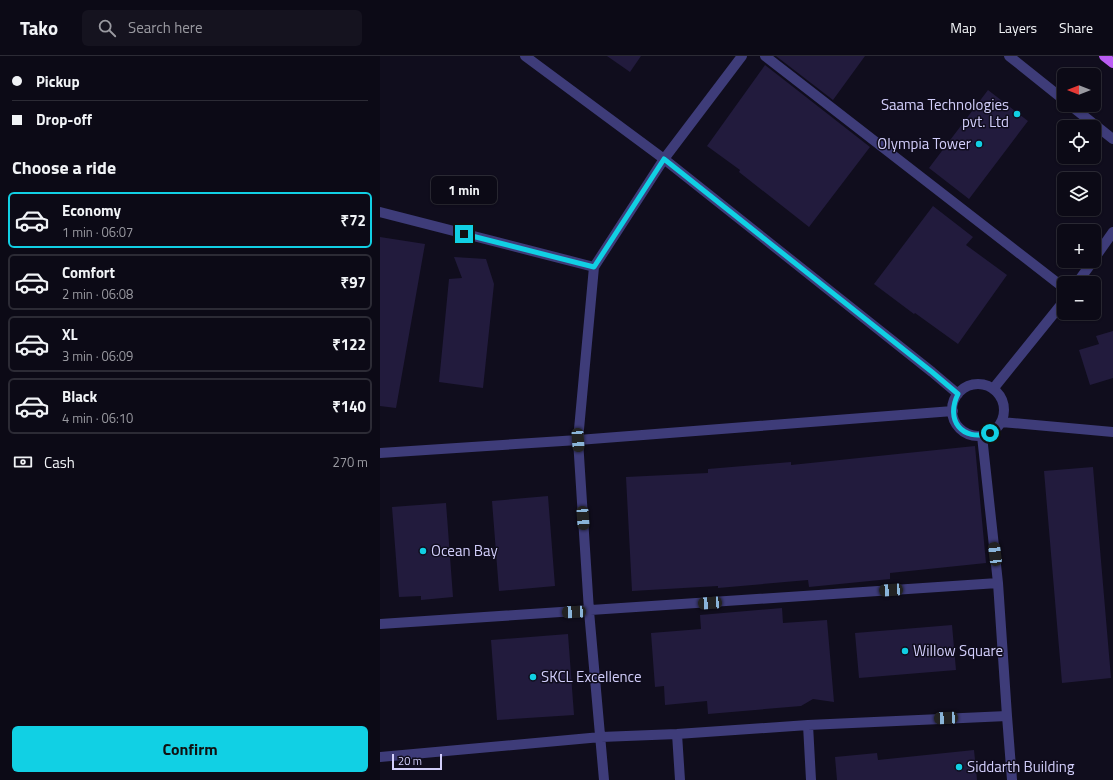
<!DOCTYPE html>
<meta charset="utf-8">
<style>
:root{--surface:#0c0a16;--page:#15131f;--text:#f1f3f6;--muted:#9a9aa1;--line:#2c2b35;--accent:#11d0e4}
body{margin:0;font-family:"Titillium Web",sans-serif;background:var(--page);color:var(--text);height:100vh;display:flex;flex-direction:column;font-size:15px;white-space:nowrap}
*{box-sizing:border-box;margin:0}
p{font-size:13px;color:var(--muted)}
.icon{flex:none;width:22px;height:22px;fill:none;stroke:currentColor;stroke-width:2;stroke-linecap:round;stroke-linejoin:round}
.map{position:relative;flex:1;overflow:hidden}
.drawer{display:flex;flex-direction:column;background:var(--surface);width:380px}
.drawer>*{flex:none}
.hud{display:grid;align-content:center;height:88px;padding:0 12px;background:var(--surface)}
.needle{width:26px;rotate:270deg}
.tools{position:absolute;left:677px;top:12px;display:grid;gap:8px}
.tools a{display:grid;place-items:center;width:44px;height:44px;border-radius:6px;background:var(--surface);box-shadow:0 1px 3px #0004,0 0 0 1px var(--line);font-size:20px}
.scale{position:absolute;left:12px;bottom:10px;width:50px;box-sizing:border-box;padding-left:4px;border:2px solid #d2cefb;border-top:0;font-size:11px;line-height:14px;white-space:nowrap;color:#d2cefb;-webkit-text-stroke:3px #100d1d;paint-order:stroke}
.end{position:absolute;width:18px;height:18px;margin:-9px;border:5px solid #11d0e4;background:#111;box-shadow:0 0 0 2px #111}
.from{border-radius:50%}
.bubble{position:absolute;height:28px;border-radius:6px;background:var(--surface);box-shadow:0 1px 3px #0004,0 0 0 1px var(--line);font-size:13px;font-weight:700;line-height:28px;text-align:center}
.car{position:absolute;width:12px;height:24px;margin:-12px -6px;border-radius:5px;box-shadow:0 0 3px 1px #0007;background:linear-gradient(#222 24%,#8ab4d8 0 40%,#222 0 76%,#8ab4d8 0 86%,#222 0)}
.hud b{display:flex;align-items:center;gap:14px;height:38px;font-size:15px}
.hud b+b{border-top:1px solid var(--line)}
.hud i{width:10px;height:10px;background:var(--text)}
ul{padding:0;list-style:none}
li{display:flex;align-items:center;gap:12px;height:56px;margin:0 8px 6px;padding:0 4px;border:2px solid var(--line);border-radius:6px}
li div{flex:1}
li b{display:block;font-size:15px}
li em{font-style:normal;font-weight:700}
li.on{border-color:var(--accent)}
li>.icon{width:36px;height:36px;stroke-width:1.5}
h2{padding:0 12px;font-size:18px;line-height:48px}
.pay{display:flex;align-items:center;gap:10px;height:44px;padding:0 12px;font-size:15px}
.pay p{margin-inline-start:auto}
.button{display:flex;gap:8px;margin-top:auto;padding:8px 12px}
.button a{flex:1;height:46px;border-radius:6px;background:var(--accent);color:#111;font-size:16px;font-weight:700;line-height:46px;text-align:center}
header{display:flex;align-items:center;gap:24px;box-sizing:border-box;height:56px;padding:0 20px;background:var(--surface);border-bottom:1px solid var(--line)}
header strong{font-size:19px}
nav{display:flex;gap:22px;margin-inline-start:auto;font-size:14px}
.search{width:280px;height:36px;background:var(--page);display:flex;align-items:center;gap:10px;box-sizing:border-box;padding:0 14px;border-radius:6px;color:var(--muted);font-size:15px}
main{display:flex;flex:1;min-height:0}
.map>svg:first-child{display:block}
.building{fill:#221b3d}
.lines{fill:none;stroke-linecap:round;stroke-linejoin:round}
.minor{stroke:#3e3c79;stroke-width:10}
.major{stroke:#ba5df3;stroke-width:10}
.route{stroke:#11d0e4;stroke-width:5}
.poi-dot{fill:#11d0e4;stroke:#100d1d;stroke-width:1.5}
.labels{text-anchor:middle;stroke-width:3;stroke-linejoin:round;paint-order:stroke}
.poi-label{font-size:15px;fill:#d2cefb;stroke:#100d1d;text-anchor:start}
</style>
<header>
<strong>Tako</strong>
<div class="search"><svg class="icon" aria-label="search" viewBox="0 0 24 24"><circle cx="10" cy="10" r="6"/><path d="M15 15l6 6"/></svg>Search here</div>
<nav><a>Map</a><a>Layers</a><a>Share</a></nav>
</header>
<main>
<section class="drawer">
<div class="hud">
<b><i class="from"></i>Pickup</b>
<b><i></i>Drop-off</b>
</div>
<h2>Choose a ride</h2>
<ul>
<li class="on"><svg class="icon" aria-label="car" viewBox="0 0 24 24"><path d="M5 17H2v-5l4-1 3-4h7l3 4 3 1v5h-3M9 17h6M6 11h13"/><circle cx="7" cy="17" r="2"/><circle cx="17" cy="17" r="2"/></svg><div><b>Economy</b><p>1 min · 06:07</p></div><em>₹72</em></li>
<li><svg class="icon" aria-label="car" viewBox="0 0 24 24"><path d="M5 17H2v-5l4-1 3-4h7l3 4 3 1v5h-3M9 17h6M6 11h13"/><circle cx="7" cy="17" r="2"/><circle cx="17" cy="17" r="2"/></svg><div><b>Comfort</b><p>2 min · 06:08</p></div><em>₹97</em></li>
<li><svg class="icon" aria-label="car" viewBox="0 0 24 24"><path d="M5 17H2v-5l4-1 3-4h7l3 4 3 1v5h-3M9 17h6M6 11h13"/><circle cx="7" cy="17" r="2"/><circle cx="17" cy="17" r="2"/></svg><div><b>XL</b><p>3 min · 06:09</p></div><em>₹122</em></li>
<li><svg class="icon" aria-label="car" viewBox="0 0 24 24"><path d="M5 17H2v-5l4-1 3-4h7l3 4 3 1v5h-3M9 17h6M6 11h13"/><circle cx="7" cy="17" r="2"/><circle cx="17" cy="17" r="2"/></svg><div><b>Black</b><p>4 min · 06:10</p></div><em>₹140</em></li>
</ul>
<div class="pay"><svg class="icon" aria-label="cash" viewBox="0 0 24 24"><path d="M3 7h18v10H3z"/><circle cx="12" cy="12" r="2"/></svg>Cash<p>270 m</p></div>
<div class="button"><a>Confirm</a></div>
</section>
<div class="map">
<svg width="733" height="724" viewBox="0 0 733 724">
<rect width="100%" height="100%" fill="#100d1d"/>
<path class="building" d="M227,0h34l-11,16z
M396,0h89l-32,44z
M385,9l105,82 -61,80 -70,-55 1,-2 -33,-24z
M608,34l40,31 -59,78 -40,-31z
M553,150l40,31 -7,8 41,30 -49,69 -43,-31 -1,1 -40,-30z
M0,181l45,7 -29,164 -16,-2z
M74,201l32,2 8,25 -11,104 -44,-6 10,-103 13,-1z
M733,275v47l-23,7 -11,-35 20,-6 -3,-8z
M595,390l11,117 -96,10v6l-81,8 -1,-7 -90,8v-2l-86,5 -6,-114 82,-4v-4l83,-7v3z
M713,411l18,211 -49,5 -18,-212z
M168,440l7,90 -56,5 -7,-90z
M66,447l7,94 -32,3v-4l-22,1 -7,-90z
M402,552l1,15 44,-3 7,82 -21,-3 -12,7 -93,8 -1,-13 -42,4 -1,-19 -9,1 -4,-54 50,-4 -1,-14z
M572,569l4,45 -97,8 -4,-45z
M188,578l6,81 -77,5 -6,-80z
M594,694l3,30h-140l-2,-23 42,-4 1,7z"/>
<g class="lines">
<path class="minor" d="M145,0l139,103 268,213 26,22
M385,0l299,232
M629,0l55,44
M690,49l43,34
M0,156l214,55
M714,203l19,-27
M697,227l16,-22
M572 354a26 26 0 1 1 52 0a26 26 0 1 1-52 0Z
M613,333l71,-88
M621,366l112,10
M602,380l16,147 9,133 5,64
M0,397l198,-13 375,-29
M0,568l618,-41
M428,669l3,55
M297,678l3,46
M0,701l221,-20 76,-3 131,-9 199,-9
M224,724l-15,-169 -11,-171 16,-173 70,-108 78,-103"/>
<path class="major" d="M724,0l9,7"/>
</g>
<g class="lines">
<path class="route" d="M84,178l130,33 70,-108 268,213 26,22c-13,26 4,48 32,39"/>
</g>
<g class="poi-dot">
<circle cx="637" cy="58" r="4"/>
<circle cx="599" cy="88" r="4"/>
<circle cx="43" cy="495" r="4"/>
<circle cx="525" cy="595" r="4"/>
<circle cx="153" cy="621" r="4"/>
<circle cx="579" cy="711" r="4"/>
</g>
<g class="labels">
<g class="poi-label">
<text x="629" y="54" text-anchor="end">Saama Technologies<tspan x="629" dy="17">pvt. Ltd</tspan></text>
<text x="591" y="93" text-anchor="end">Olympia Tower</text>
<text x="51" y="500">Ocean Bay</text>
<text x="533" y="600">Willow Square</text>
<text x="161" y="626">SKCL Excellence</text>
<text x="587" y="716">Siddarth Building</text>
</g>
</g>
</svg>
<div class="tools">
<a><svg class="needle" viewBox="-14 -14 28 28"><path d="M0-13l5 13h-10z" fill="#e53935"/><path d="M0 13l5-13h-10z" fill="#9a9aa1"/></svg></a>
<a><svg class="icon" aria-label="locate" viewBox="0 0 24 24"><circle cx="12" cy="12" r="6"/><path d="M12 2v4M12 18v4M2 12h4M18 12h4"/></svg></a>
<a><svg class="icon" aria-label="layers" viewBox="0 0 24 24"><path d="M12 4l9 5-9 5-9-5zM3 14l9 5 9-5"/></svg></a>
<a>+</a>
<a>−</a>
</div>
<div class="scale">20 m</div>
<i class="end from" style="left:610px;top:377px"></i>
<i class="end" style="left:84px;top:178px"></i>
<div class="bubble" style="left:51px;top:120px;width:66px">1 min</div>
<i class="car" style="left:198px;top:384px;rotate:176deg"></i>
<i class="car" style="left:203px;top:462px;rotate:176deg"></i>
<i class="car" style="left:615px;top:498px;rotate:353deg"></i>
<i class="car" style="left:511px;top:534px;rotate:266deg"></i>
<i class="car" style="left:330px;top:547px;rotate:266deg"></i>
<i class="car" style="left:194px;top:556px;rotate:267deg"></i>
<i class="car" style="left:566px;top:662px;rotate:267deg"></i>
</div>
</main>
